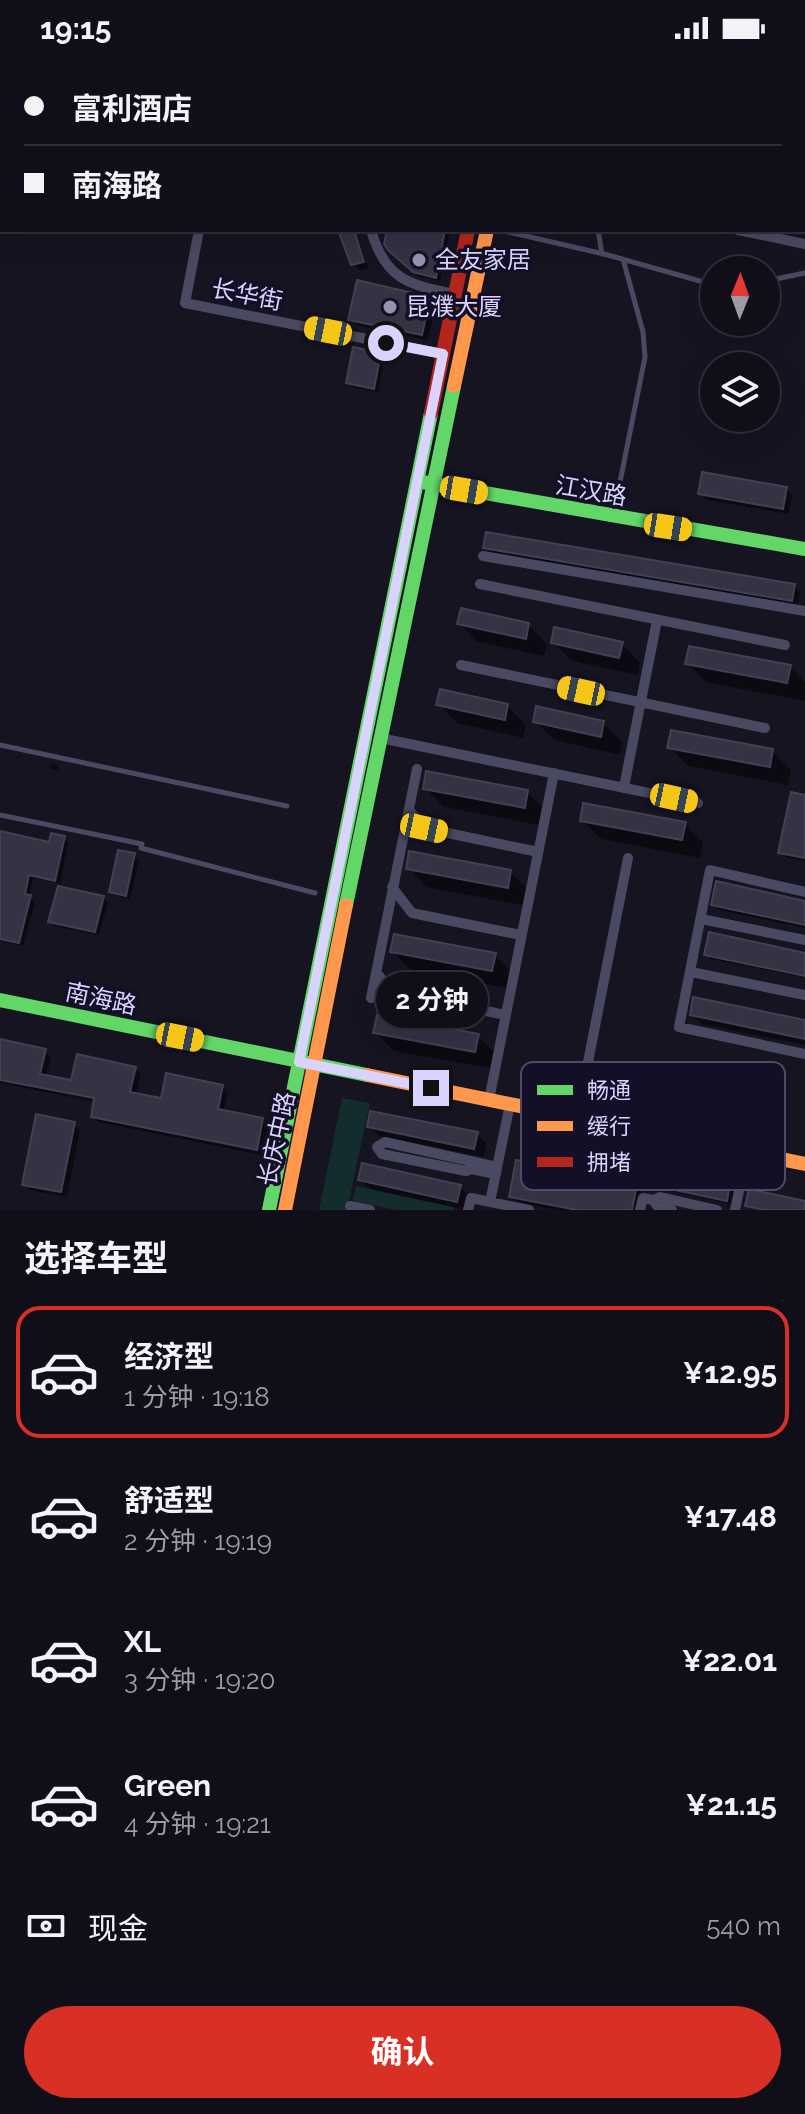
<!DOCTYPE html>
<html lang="zh">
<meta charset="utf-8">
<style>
:root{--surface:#100f19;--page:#191822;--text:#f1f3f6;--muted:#9c9ca2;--line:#302f38;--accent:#d93025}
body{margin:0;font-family:Raleway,"Noto Sans SC",sans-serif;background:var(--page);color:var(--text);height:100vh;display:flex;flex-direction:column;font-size:30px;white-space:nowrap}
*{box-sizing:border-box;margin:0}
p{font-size:26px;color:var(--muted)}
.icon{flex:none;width:44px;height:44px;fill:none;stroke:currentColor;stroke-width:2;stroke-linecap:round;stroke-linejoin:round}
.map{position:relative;height:1154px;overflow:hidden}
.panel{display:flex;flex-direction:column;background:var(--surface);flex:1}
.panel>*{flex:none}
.top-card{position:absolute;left:0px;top:0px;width:806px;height:176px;box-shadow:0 8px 32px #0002,0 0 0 2px var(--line);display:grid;align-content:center;height:176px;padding:0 24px;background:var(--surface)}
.needle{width:52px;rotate:1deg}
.controls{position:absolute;left:700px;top:200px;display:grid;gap:16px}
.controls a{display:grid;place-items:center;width:80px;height:80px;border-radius:50%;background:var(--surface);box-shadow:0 8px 32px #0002,0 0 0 2px var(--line);font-size:40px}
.end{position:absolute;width:36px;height:36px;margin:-18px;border:10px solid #d9d4ff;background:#111;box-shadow:0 0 0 4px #111}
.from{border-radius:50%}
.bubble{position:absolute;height:56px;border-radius:28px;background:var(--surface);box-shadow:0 8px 32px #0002,0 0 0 2px var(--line);font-size:26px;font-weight:700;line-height:56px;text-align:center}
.car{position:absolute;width:24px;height:48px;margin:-24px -12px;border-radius:10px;box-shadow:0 0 6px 2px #0007;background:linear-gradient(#f5c518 24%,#345 0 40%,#f5c518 0 76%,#345 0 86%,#f5c518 0)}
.top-card b{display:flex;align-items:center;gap:28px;height:76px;font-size:30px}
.top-card b+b{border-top:2px solid var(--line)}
.top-card i{width:20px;height:20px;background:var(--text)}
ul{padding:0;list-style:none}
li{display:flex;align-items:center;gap:24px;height:132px;margin:0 16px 12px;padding:0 8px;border:4px solid transparent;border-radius:24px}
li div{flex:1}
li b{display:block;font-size:30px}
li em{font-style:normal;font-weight:700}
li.current{border-color:var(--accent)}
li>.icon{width:72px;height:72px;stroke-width:1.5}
h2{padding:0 24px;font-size:36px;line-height:96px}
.pay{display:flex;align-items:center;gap:20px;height:88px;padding:0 24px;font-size:30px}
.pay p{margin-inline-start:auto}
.cta{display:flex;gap:16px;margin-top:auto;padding:16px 24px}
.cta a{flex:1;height:92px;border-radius:48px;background:var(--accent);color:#fff;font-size:32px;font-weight:700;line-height:92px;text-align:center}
.status{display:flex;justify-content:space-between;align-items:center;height:56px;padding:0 40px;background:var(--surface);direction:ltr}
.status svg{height:22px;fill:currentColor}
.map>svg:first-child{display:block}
.green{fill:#132c2d}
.shadow{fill:#0007}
.building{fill:#343243;stroke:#433f54;stroke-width:2}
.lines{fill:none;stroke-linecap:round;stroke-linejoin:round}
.lane{stroke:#4a4962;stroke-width:5}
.street{stroke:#4a4962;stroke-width:10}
.fast{stroke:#63d668;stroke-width:14}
.slow{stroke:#ff974d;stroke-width:14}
.jam{stroke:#b3261e;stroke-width:14}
.route{stroke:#d9d4ff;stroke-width:10}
.poi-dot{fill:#9591b1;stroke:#130f26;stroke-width:3}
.labels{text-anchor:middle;stroke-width:7;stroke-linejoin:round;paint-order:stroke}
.poi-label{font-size:24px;fill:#d9d4ff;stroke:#130f26;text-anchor:start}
.street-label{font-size:24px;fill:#d9d4ff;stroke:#130f26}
.key{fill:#130f26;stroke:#4e4a67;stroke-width:2}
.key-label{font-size:22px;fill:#d9d4ff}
</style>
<div class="status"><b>19:15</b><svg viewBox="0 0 49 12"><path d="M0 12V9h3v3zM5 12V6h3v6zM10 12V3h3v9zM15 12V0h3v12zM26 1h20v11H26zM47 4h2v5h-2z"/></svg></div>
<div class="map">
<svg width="805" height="1154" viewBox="0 0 805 1154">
<rect width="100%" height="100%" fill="#161421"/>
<path class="green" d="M342,1042l28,5 -23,107h-28z
M356,1130l98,21v3h-58l-43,-9z"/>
<path class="shadow" d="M419,0h56l-56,2z
M340,174h15l13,38 -9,2 -6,-7z
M389,174h61l-10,51 -21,-5 -30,-27z
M429,243l7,6 -8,35 -71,-15 -6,-6z
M380,298l4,5 -6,33 -25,-5 -5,-4z
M786,433l6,6 -3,19 -82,-14 -7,-6z
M485,491l309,39 6,6 -2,14 -306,-52z
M459,567l69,2 19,19 -3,12 -66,-14z
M553,586l69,2 18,19 -2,12 -66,-14z
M687,607l103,4 15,15v19l-99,-19z
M439,648l68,2 19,19 -3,13 -66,-15z
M535,665l68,2 19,19 -2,13 -66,-15z
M670,691l102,4 19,19 -3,15 -100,-19z
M51,708l7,1v5l-7,-1z
M425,732l102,4 19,19 -2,15 -100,-19z
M805,741v64l-20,-4 -4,-5z
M582,764l103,4 18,19 -3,15 -99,-19z
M0,778l50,10 14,-6 4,5 -8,41 -27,-6 -4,19 6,5 -12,44 -23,-5z
M134,799l5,5 -9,39 -14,-3 -5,-5z
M408,812l102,4 19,19 -3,15 -99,-19z
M103,842l5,4 -9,33 -45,-9 -4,-5z
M713,849l92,2v21l-86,-18z
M392,895l103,4 18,19 -2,15 -100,-19z
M707,898l98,1v23l-94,-19z
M692,958l113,8v23l-104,-21z
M375,976l103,4 19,19 -3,14 -100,-18z
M0,985l45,10 6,6 -5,20 27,6 62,-14 6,5 -5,21 27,5 59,-13 6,6 -5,19 39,8 6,6 -6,29 -164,-33 -5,-5 3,-15 -96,-19z
M74,1068l6,6 -13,67 -37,-7 -6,-6z
M369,1071l108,7 9,9 -2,14 -105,-21z
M360,1124l100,6 9,10 -4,14 -95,-21z
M636,1130l7,6 -4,18h-83l-39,-8 -6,-6z
M659,1130h70l5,4 -3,14 -68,-14z"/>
<path class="building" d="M338,174h16l10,32 -13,3z
M387,174h58l-9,48 -23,-6 -25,-22 -4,-6z
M357,224l73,17 -8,38 -74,-15z
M353,291l28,6 -7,36 -28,-6z
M702,416l85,15 -4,22 -85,-15z
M486,476l309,52 -3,17 -309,-53z
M461,552l68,15 -3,16 -69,-15z
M554,571l69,15 -4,16 -68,-15z
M689,590l102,19 -4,18 -102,-19z
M440,633l68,15 -3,16 -69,-15z
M536,650l68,15 -3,16 -68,-15z
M671,674l102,19 -3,18 -103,-19z
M426,715l102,19 -3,18 -102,-19z
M791,736l14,3v63l-27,-5z
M583,747l103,19 -4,18 -102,-19z
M0,775l49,11 2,-9 14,3 -10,45 -26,-6 -4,19 6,1 -12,48 -19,-4z
M118,794l17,3 -9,43 -17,-4z
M409,795l102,19 -3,18 -102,-19z
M716,825l89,20v24l-94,-20z
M58,830l46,10 -9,36 -47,-10z
M709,876l96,21v23l-101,-21z
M394,878l102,19 -4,18 -102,-19z
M693,941l112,23v19l-115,-24z
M377,959l102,19 -4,18 -102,-19z
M0,983l46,10 -6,25 31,6 6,-26 59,13 -6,25 31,6 5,-25 57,12 -5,24 45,9 -6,32 -166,-33 3,-19 -94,-18z
M370,1055l108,21 -4,17 -107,-22z
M36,1058l39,8 -14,70 -39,-7z
M516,1104l121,24 -5,26h-55l-68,-13z
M362,1107l99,22 -4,17 -99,-22z
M660,1114l70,14 -3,17 -71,-15z
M749,1133l56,12v9h-40l-20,-4z"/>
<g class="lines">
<path class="lane" d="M682,2l1,-2
M500,174l108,25 106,30
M598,174l4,24
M766,225l39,-8
M614,456l31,-155 -2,-25 -20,-73
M0,689l287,61
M0,759l142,29 -1,4 174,45"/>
<path class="street" d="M773,1l4,1
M233,2l1,-2
M401,2l2,-2
M804,7h1
M804,130h1
M199,174l-14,73 258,51
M371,174c14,49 37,55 84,64
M738,174l67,14
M483,500l322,55
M480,528l305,61
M461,609l304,63
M380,682l318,65
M624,731l33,-167
M409,754l15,18 114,24
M392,831l20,26 109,22
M805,836l-95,-22 -31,157 126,27
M701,863l104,21
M376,916l15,19 114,24
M691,916l114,23
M371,942l46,-229
M489,1044l65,-327
M577,1062l51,-260
M496,1118l-25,-5 -5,2 -84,-17 -5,-7 8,-5 112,25
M490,1146l20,-98
M350,1150l20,4
M468,1154l3,-12 58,12
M640,1154l3,-12 10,2
M672,1154l-14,-3 -5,-7 7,-3 57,13
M735,1154l12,-58"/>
<path class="fast" d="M417,425l388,68
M346,849l108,-519
M0,944l367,75
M269,1154l162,-797"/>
<path class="slow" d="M503,0v2
M520,2l1,-2
M454,330l33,-156
M367,1019l438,89
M285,1154l61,-305"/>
<path class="jam" d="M431,357l37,-183"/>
</g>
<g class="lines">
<path class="route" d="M386,287l57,11 -144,708 132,26"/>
</g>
<g class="poi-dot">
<circle cx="419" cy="204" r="8"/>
<circle cx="390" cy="251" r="8"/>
</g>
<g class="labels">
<g class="poi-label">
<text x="435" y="212">全友家居</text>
<text x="406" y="259">昆濮大厦</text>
</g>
<g class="street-label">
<text transform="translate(247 239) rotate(11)" y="8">长华街</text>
<text transform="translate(591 435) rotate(10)" y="8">江汉路</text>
<text transform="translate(101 943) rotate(12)" y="8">南海路</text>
<text transform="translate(277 1083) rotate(-78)" y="8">长庆中路</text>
</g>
</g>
<rect x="521" y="1006" width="264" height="128" rx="12" class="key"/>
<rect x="537" y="1029" width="36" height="10" fill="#63d668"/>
<rect x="537" y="1065" width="36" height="10" fill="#ff974d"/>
<rect x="537" y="1101" width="36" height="10" fill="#b3261e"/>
<g class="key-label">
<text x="587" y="1042">畅通</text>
<text x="587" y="1078">缓行</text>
<text x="587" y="1114">拥堵</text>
</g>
</svg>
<div class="controls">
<a><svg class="needle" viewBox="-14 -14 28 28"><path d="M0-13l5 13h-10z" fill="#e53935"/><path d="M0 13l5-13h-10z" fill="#9c9ca2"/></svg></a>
<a><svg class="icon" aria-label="layers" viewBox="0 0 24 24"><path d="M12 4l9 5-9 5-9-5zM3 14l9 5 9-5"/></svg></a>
</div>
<i class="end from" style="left:386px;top:287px"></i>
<i class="end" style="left:431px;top:1032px"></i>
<div class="bubble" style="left:376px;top:916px;width:112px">2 分钟</div>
<i class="car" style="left:328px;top:275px;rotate:281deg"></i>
<i class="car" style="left:464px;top:434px;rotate:100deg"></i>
<i class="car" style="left:668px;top:471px;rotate:99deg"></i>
<i class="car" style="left:581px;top:635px;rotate:282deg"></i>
<i class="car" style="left:674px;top:742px;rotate:102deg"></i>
<i class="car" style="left:424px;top:772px;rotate:102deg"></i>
<i class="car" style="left:180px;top:981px;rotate:101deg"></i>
<div class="top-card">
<b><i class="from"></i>富利酒店</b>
<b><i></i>南海路</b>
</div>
</div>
<section class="panel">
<h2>选择车型</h2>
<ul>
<li class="current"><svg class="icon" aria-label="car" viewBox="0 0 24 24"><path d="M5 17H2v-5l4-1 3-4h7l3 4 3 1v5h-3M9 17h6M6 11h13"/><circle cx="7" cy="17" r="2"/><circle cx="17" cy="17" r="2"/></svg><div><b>经济型</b><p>1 分钟 · 19:18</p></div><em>¥12.95</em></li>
<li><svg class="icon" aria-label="car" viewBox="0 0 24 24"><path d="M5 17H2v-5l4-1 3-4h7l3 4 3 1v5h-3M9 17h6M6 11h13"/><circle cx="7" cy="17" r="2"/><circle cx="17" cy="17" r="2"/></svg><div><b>舒适型</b><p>2 分钟 · 19:19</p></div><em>¥17.48</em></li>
<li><svg class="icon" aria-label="car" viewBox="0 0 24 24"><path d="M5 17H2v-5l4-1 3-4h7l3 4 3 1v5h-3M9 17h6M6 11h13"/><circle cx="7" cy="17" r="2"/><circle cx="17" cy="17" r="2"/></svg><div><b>XL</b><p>3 分钟 · 19:20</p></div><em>¥22.01</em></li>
<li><svg class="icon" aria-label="car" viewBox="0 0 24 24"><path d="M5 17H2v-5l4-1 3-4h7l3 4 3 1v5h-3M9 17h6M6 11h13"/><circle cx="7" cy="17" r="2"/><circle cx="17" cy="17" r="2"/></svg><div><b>Green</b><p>4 分钟 · 19:21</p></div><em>¥21.15</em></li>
</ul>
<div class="pay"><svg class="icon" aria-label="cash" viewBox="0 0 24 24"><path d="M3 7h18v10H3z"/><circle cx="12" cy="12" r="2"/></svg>现金<p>540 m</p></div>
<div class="cta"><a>确认</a></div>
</section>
